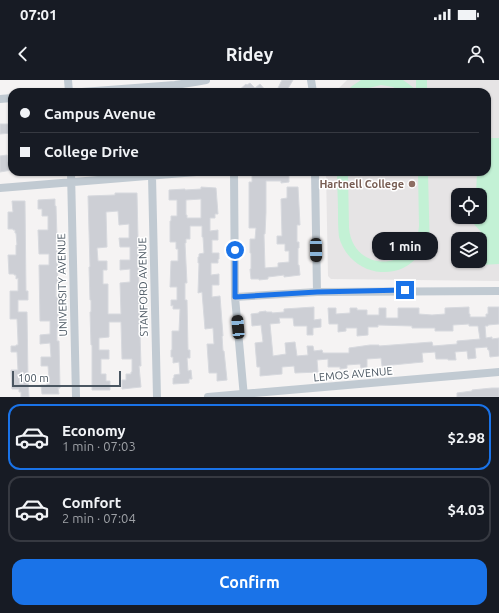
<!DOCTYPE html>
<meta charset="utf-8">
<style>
:root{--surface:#171b24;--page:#20242c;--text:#f1f3f6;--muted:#9ea1a6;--line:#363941;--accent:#1a73e8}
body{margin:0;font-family:Ubuntu,sans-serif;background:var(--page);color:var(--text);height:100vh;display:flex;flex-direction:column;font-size:15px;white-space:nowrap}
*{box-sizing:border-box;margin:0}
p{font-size:13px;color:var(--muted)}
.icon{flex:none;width:22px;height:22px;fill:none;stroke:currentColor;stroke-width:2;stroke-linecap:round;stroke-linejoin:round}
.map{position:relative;height:317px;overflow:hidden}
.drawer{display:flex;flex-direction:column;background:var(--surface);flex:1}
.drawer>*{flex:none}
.banner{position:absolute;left:8px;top:8px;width:483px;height:88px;border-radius:12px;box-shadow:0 1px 3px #0004;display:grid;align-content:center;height:88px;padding:0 12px;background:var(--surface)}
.tools{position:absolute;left:451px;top:108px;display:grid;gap:8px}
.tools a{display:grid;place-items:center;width:36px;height:36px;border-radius:8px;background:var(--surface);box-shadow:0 1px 3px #0004;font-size:20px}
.scale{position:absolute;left:12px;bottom:10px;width:109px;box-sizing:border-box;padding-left:4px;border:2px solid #4a5661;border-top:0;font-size:11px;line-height:14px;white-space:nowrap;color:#4a5661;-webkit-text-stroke:3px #fff;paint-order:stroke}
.end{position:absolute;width:18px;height:18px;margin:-9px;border:5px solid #1a73e8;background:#fff;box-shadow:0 0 0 2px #fff}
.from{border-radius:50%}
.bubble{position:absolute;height:28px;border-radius:12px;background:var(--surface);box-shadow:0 1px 3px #0004;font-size:13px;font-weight:700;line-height:28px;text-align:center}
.car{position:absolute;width:12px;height:24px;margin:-12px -6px;border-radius:5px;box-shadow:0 0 3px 1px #0007;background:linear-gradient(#222 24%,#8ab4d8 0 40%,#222 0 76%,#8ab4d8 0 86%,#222 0)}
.banner b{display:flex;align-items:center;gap:14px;height:38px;font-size:15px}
.banner b+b{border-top:1px solid var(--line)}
.banner i{width:10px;height:10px;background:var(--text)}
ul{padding:7px 0 0;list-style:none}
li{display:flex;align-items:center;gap:12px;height:66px;margin:0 8px 6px;padding:0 4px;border:2px solid var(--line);border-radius:12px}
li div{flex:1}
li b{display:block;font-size:15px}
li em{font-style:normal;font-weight:700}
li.active{border-color:var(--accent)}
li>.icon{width:36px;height:36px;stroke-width:1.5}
.cta{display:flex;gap:8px;margin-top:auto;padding:8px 12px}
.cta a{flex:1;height:46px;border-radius:12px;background:var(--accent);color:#fff;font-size:16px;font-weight:700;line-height:46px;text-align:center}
.status{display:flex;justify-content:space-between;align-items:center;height:28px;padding:0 20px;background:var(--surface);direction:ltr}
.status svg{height:11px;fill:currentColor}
header{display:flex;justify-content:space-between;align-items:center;height:52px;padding:0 12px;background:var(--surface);font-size:18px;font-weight:700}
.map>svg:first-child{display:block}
.education{fill:#e6e4e5;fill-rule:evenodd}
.pitch{fill:#c3f1d5}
.building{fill:#cdcfd5;stroke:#d7d9de;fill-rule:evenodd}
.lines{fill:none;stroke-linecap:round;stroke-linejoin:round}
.minor{stroke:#c1cad2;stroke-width:8}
.route{stroke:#1a73e8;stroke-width:5}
.education-dot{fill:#8d6e63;stroke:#fff;stroke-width:1.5}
.labels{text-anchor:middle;stroke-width:3;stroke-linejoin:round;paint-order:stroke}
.education-label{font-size:11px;font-weight:bold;fill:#785e54;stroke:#fff;text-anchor:end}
.street-label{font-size:11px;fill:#4a5661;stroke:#fff}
</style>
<div class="status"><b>07:01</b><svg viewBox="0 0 49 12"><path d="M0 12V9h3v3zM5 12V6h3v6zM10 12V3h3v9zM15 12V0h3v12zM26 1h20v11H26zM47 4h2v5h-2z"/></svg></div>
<header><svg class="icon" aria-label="back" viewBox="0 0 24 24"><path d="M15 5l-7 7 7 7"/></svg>Ridey<svg class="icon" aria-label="person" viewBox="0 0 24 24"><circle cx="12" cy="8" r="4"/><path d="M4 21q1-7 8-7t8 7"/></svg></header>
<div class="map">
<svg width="499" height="317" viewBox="0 0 499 317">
<rect width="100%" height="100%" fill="#f5f3f3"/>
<path class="education" d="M347,0h152v201l-168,-2 -3,-3 -2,-104h161v-80h-152zM458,115h22v22h-22zM458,159h22v22h-22z"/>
<path class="pitch" d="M361,0h42l7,5 6,5v-10h11v12h-25l-9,-5 -12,-2 -12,3 -7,4h-16l6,-6z
M491,58h8v126l-18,1v-33l-7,-8 1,-7h5v-22h-4l1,-23h10v-30z
M337,92h11l1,56c4,46 67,44 70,-2l-1,-54h10l2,83h-11c-9,12 -23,18 -38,17 -20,-1 -37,-16 -42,-35 -1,-8 -1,-17 -1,-25 0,-13 -1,-27 -1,-40z"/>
<path class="building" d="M282,0h11l-7,12h-10z
M250,3l5,5 5,-4 7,8h-30l9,-8 1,1z
M0,44h12v9l-12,1z
M7,75l1,7h4v8l-12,2v-16z
M252,92h37v10l-8,1v-2h-15v31l-1,22h-1l1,34 13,-1v-4l11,-1v-11h-4v-7h-8v-8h5l-1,-37 6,-1v-11h11l2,38h-3v17h2v6h-1v17h1l1,10 -16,2v-2l-16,2v2l-9,1v-1h-8l-1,-10h1v-16h-1v-14h5l1,-11h-7v-46h3z
M201,107l15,1 2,26h-3v4h-5v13l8,-1v10h-6v13h7v6h-1v4h-7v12l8,-1v11h-7v12l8,-1 3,40h-1l1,15h1l3,29 -10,1v-8h-8l-2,-29h7l-1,-16 -8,1 -3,-37 -4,1 1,-30h-1v-6h1v-3l5,-1 -1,-16h-1v-11h-12v13h-4v4h-1l2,40h-2v17h2l1,50h2v8h-3l1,13 3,-1 1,9h-3v4l-16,1v-6h1v-3l6,-1 -1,-12 -6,1v-6h-2v-7h1v-19h7l1,-22h-7v-4l-2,1v-6h6v-13h-7l1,-26h7v-12h-2v-7h-6v-21h1v-5h6v-16h-8v-10l16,-1v1l16,-1zM201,119v19h-14v-3h-1v-15z
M115,113h22l2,91v3h2v7h-2v6l2,66h-2l2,21 -19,2v-9h4v-6h5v-2h1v-13h-10l-1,-37h-12v15l-10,1v12h10v9h-8v15h5v7h4v9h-18v-45h-1l-1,-33h1v-12h-1l-1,-33h1l-2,-71 27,-1zM118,131l1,14 10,-1v14h-10l1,9h10v13h-10v10l10,-1v13l-10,1 1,31h-13v-30h-5v-14h4v-9h-9l-1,-13 10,-1 -1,-35z
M55,119v7h1l1,32h-1v13h1l1,33h-2v13h2v31h-1v13h2l1,47h-2l1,6h-17l-1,-9h6l-1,-7h3l-1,-12h-7v-9h10l-1,-14 -10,1v-9l10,-1v-13h-10l-1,-56h10v-11h-10l-1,-24h10v-14h-6v-7h-4v-9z
M12,121h13l1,90h2v9h-10v12h9l1,67 1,18h-8v-5h-2v-3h-7l-1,-19h7l-1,-18h-6v-6h5v-1h2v-4l-1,-22h-7v-28h8v-13l-2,1v-4h-2v-1h-5l-1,-19h8v-10h1l-1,-12h-1v-3h-2v-1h-5v-17h5z
M314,227v13l7,-1v8l-8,1v7h-6v-9h-13l-1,-8h-14l1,5 -10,1 3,32 13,-2 -1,-11 10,-1 2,14 11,-1 -1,-9h6l1,5 8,-1 1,3h26v-5l21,-3h9v1l53,-4 1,4 24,-2v-3l23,-2 -2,-13h-9v-2l-16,1v6h-18v-3h-23v-2l-34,-1v2h-10v8l-11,1v-8h-11v3l-8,1v-8h-9l-1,-16h8v6l14,-1v-5h7v2h10v5h12v-7h7v10h12v-10h21v6l13,1 13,-1v-6l24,-1v7h1v3h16v-3h2v-7h11v17l-11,1v1h-3l1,12 6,-1v2l7,-1v18l-9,1 -1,-7h-1l-1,-3 -12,1 1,10 -8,1 -1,-8 -12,1 1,8h-8v-1h-12l-1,-7 -13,1 1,9 -41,4 -1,-8 -14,1v8l-6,1 -1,-4 -13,1v3l-7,1v-2h-12v-8l-11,1 1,12 -23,1 -1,-7 -12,1v7l-22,2v-9h-3l-2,-24 8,-1 -2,-17 -9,1 -1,-12 8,-1v-1l7,-1v1h6v1l12,-1v-3z
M492,308h7v9h-42v-4l15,-2v-1z"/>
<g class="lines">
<path class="minor" d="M68,0l1,12
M311,0l2,12
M82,12l93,-7 20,-3 11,-2
M0,19l12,-1
M71,92l5,225
M234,92l1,125 9,100
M315,92l2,120
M152,96l5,221
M0,108l196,-16
M235,217l82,-5 182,-1
M208,317l291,-25"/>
</g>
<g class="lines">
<path class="route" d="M235,170v47l82,-5 88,-2"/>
</g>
<circle class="education-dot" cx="412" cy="104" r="4"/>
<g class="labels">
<g class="education-label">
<text x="404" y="108">Hartnell College</text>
</g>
<g class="street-label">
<text transform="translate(62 205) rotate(-91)" y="4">UNIVERSITY AVENUE</text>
<text transform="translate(143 207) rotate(-91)" y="4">STANFORD AVENUE</text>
<text transform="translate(353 294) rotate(-5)" y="4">LEMOS AVENUE</text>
</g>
</g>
</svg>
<div class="tools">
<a><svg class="icon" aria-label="locate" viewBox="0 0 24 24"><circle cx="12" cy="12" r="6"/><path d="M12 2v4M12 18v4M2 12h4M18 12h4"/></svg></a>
<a><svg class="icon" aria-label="layers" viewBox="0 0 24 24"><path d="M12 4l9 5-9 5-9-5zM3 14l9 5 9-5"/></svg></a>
</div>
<div class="scale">100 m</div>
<i class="end from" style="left:235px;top:170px"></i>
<i class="end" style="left:405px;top:210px"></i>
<div class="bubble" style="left:372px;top:152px;width:66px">1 min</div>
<i class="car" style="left:316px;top:170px;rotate:179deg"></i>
<i class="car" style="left:238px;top:247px;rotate:355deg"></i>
<div class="banner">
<b><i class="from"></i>Campus Avenue</b>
<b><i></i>College Drive</b>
</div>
</div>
<section class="drawer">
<ul>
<li class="active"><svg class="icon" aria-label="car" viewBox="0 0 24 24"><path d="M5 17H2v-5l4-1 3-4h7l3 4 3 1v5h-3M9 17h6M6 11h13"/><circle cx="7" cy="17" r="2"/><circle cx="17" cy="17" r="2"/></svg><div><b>Economy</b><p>1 min · 07:03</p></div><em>$2.98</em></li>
<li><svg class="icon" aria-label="car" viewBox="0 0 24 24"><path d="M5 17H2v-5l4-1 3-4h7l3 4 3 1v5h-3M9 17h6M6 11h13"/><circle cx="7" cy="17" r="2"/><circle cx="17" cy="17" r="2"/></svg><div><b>Comfort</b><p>2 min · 07:04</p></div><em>$4.03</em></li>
</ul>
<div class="cta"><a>Confirm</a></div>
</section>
